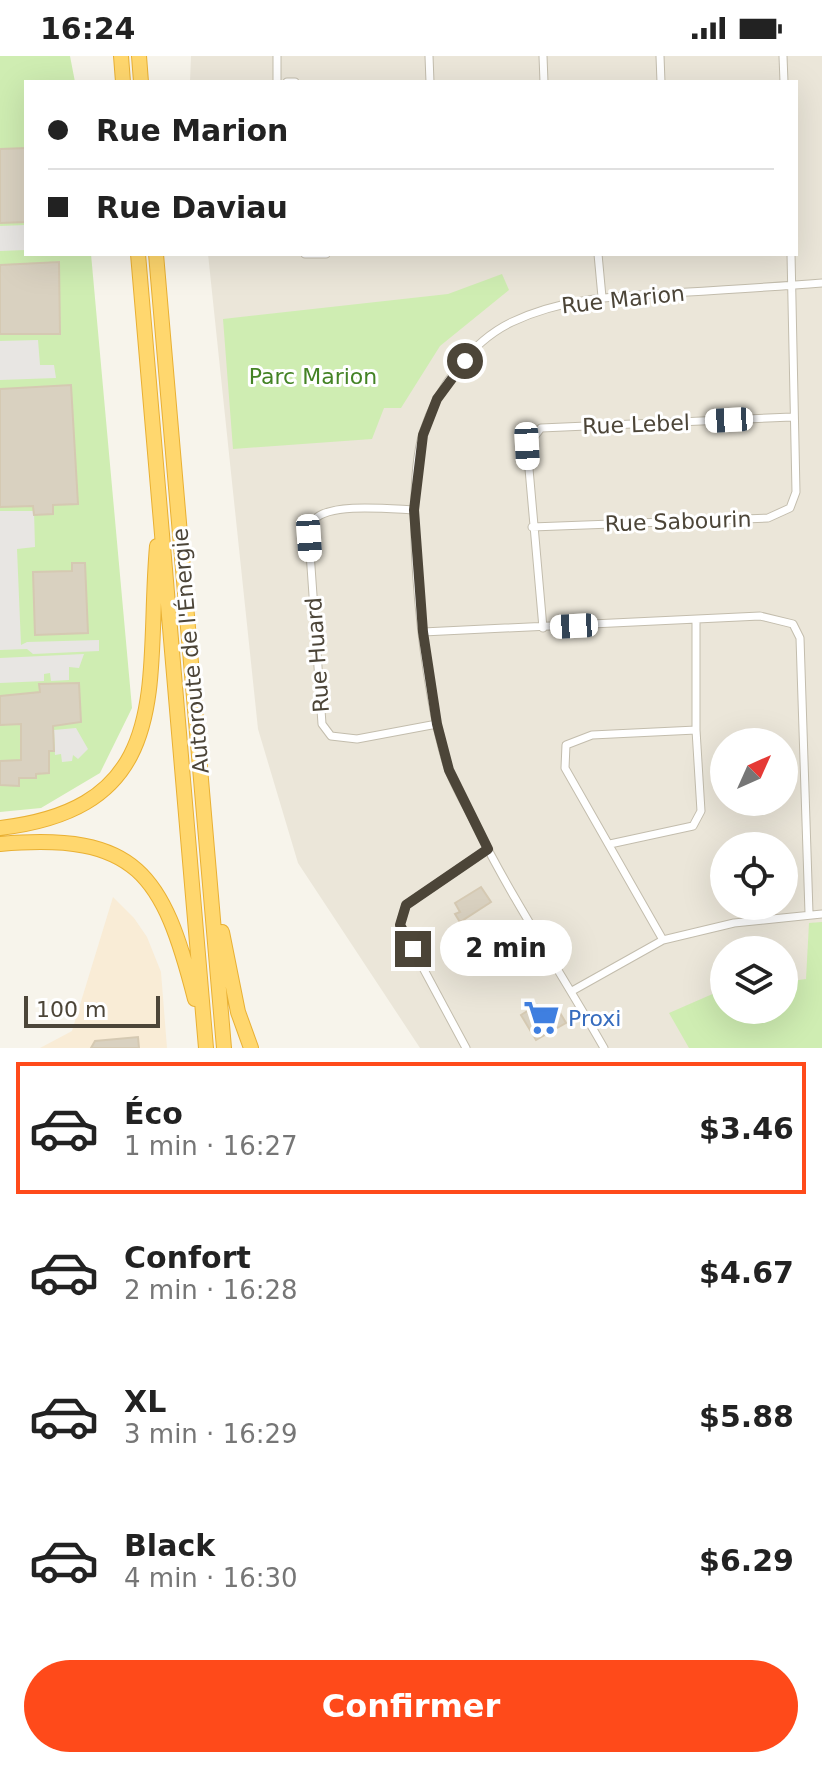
<!DOCTYPE html>
<html lang="fr">
<meta charset="utf-8">
<style>
:root{--surface:#fff;--page:#f2f2f2;--text:#222;--muted:#767676;--line:#e0e0e0;--accent:#ff4a1a}
body{margin:0;font-family:"DejaVu Sans",sans-serif;background:var(--page);color:var(--text);height:100vh;display:flex;flex-direction:column;font-size:30px;white-space:nowrap}
*{box-sizing:border-box;margin:0}
p{font-size:26px;color:var(--muted)}
.icon{flex:none;width:44px;height:44px;fill:none;stroke:currentColor;stroke-width:2;stroke-linecap:round;stroke-linejoin:round}
.map{position:relative;height:992px;overflow:hidden}
.side{display:flex;flex-direction:column;background:var(--surface);flex:1}
.side>*{flex:none}
.banner{position:absolute;left:24px;top:24px;width:774px;height:176px;border-radius:0px;box-shadow:0 8px 32px #0002;display:grid;align-content:center;height:176px;padding:0 24px;background:var(--surface)}
.needle{width:52px;rotate:45deg}
.controls{position:absolute;left:710px;top:672px;display:grid;gap:16px}
.controls a{display:grid;place-items:center;width:88px;height:88px;border-radius:50%;background:var(--surface);box-shadow:0 8px 32px #0002;font-size:40px}
.scale{position:absolute;left:24px;bottom:20px;width:136px;box-sizing:border-box;padding-left:8px;border:4px solid #4c4538;border-top:0;font-size:22px;line-height:28px;white-space:nowrap;color:#4c4538;-webkit-text-stroke:6px #fff;paint-order:stroke}
.end{position:absolute;width:36px;height:36px;margin:-18px;border:10px solid #4c4538;background:#fff;box-shadow:0 0 0 4px #fff}
.from{border-radius:50%}
.bubble{position:absolute;height:56px;border-radius:28px;background:var(--surface);box-shadow:0 8px 32px #0002;font-size:26px;font-weight:700;line-height:56px;text-align:center}
.car{position:absolute;width:24px;height:48px;margin:-24px -12px;border-radius:10px;box-shadow:0 0 6px 2px #0007;background:linear-gradient(#fff 24%,#345 0 40%,#fff 0 76%,#345 0 86%,#fff 0)}
.banner b{display:flex;align-items:center;gap:28px;height:76px;font-size:30px}
.banner b+b{border-top:2px solid var(--line)}
.banner i{width:20px;height:20px;background:var(--text)}
ul{padding:14px 0 0;list-style:none}
li{display:flex;align-items:center;gap:24px;height:132px;margin:0 16px 12px;padding:0 8px;border:4px solid transparent;border-radius:0px}
li div{flex:1}
li b{display:block;font-size:30px}
li em{font-style:normal;font-weight:700}
li.on{border-color:var(--accent)}
li>.icon{width:72px;height:72px;stroke-width:1.5}
.primary-button{display:flex;gap:16px;margin-top:auto;padding:16px 24px}
.primary-button a{flex:1;height:92px;border-radius:48px;background:var(--accent);color:#fff;font-size:32px;font-weight:700;line-height:92px;text-align:center}
.status{display:flex;justify-content:space-between;align-items:center;height:56px;padding:0 40px;background:var(--surface);direction:ltr}
.status svg{height:22px;fill:currentColor}
.map>svg:first-child{display:block}
.residential{fill:#ebe6d9;fill-rule:evenodd}
.commercial{fill:#f9ecd6}
.green{fill:#cfedb2}
.parking{fill:#e8e6e3}
.building{fill:#d9d1c0;stroke:#d5c9b2;stroke-width:2}
.lines{fill:none;stroke-linecap:round;stroke-linejoin:round}
.street-casing{stroke:#c3bdad;stroke-width:9}
.highway-casing{stroke:#e9b033;stroke-width:16}
.street{stroke:#fff;stroke-width:7}
.highway{stroke:#ffd76e;stroke-width:14}
.route{stroke:#4c4538;stroke-width:10}
.labels{text-anchor:middle;stroke-width:6;stroke-linejoin:round;paint-order:stroke}
.street-label{font-size:22px;fill:#4c4538;stroke:#fff}
.park-label{font-size:22px;fill:#448325;stroke:#fff}
.shop-label{font-size:22px;fill:#366cbe;stroke:#fff;text-anchor:start}
</style>
<div class="status"><b>16:24</b><svg viewBox="0 0 49 12"><path d="M0 12V9h3v3zM5 12V6h3v6zM10 12V3h3v9zM15 12V0h3v12zM26 1h20v11H26zM47 4h2v5h-2z"/></svg></div>
<div class="map">
<svg width="822" height="992" viewBox="0 0 822 992">
<rect width="100%" height="100%" fill="#f7f4eb"/>
<path class="residential" d="M191,0h631v992h-402l-122,-185 -40,-134 -50,-475h588v-172h-606zM724,686h60v60h-60zM724,790h60v60h-60zM724,894h60v60h-60z"/>
<path class="commercial" d="M113,841l21,21 13,19 14,35 6,76h-127l32,-17z"/>
<path class="green" d="M0,0h70l5,26h-49v172h65l41,454 -32,65 -59,35 -41,4z
M502,218l7,16 -69,56 -39,62h-17l-12,31 -139,10 -10,-130 225,-25z
M822,866v126h-133l-20,-35 55,-24v21h60v-28l22,-3 3,-56z"/>
<path class="parking" d="M26,169v25l-26,1v-25z
M38,284l2,25h14l2,13 -56,2v-39z
M0,455h34l1,36 -18,2 4,96 6,-3 72,-2v11l-66,3 -6,-5 -27,1z
M84,598l-5,14 -10,-1v13l-18,1 -1,-8 -6,1v7l-44,2v-25z
M76,672l12,21 -10,10 -5,-4 -1,6 -10,1 -1,-8 -6,1 -1,-25z"/>
<path class="building" d="M26,92v74l-26,1v-74z
M59,206l1,72h-60v-69z
M71,329l7,119 -25,1v9l-19,1 -1,-9 -33,1v-118z
M72,507h13l3,70 -53,2 -2,-63 39,-1z
M79,627l2,39 -28,4 1,25h-5v22l-13,1v4h-17v8l-19,-1v-24l21,-1v-36l-21,1v-29l40,-4 -1,-8z
M481,831l10,15 -31,20 -5,-8 5,-2 -5,-9z
M537,949l8,14 14,-8 7,12 -30,17 -15,-25z
M138,981l1,11h-48l4,-7z"/>
<g class="lines">
<defs>
<path id="street" d="M429,0l1,26
M543,0l1,26
M660,0l1,26
M783,0l1,26
M277,26v-26
M287,26h8
M305,198h21
M598,198l4,43
M414,454c-23,-1 -85,-8 -100,10 -4,5 -4,11 -5,18l13,186 9,12 26,3 80,-15
M532,471l236,-9 22,-10 6,-16 -5,-238
M543,572l-16,-182 14,-18 251,-11
M423,576l337,-16 33,8 7,14 9,275
M610,788l83,-18 8,-15 -5,-81v-109
M663,884l-98,-172 1,-23 26,-10 104,-5
M572,935l91,-51 71,-17 88,-9
M466,992l-66,-123 6,-20 82,-56
M604,992c-42,-74 -89,-144 -127,-220 -9,-20 -22,-40 -29,-60 -24,-72 -46,-264 -25,-335 14,-44 47,-91 89,-111 50,-24 105,-26 159,-29 50,-3 101,-6 151,-10"/>
<path id="highway" d="M121,0l2,26
M139,0l2,26
M138,198l68,794
M156,198l68,794
M0,772c178,-21 145,-146 157,-282
M0,788c137,-12 163,30 195,155
M222,876l16,80 13,36"/>
</defs>
<use href="#street" class="street-casing"/>
<use href="#highway" class="highway-casing"/>
<use href="#street" class="street"/>
<use href="#highway" class="highway"/>
</g>
<g class="lines">
<path class="route" d="M413,893l-13,-24 6,-20 82,-56 -39,-79 -12,-46 -14,-92 -9,-122 9,-75 14,-36 28,-38"/>
</g>
<defs>
<symbol id="supermarket-bare" viewBox="-9 -9 18 18"><path d="M-6-5.5h2.5l.6 2H6L4.5 2H-2.5L-4.4-4H-6ZM-1.5 3.2a1.3 1.3 0 1 0 .1 0ZM3 3.2a1.3 1.3 0 1 0 .1 0Z" fill="#3f7fe0" stroke="#fff" stroke-width="2.5" paint-order="stroke"/></symbol>
</defs>
<g fill-rule="evenodd">
<use href="#supermarket-bare" x="516" y="936" width="51" height="51"/>
</g>
<g class="labels">
<g class="street-label">
<text transform="translate(623 243) rotate(-6)" y="8">Rue Marion</text>
<text transform="translate(636 368) rotate(-2)" y="8">Rue Lebel</text>
<text transform="translate(678 465) rotate(-2)" y="8">Rue Sabourin</text>
<text transform="translate(190 595) rotate(-95)" y="8">Autoroute de l'Énergie</text>
<text transform="translate(317 599) rotate(-94)" y="8">Rue Huard</text>
</g>
<g class="park-label">
<text x="313" y="328">Parc Marion</text>
</g>
<g class="shop-label">
<text x="568" y="970">Proxi</text>
</g>
</g>
</svg>
<div class="controls">
<a><svg class="needle" viewBox="-14 -14 28 28"><path d="M0-13l5 13h-10z" fill="#e53935"/><path d="M0 13l5-13h-10z" fill="#767676"/></svg></a>
<a><svg class="icon" aria-label="locate" viewBox="0 0 24 24"><circle cx="12" cy="12" r="6"/><path d="M12 2v4M12 18v4M2 12h4M18 12h4"/></svg></a>
<a><svg class="icon" aria-label="layers" viewBox="0 0 24 24"><path d="M12 4l9 5-9 5-9-5zM3 14l9 5 9-5"/></svg></a>
</div>
<div class="scale">100 m</div>
<i class="end from" style="left:465px;top:305px"></i>
<i class="end" style="left:413px;top:893px"></i>
<div class="bubble" style="left:440px;top:864px;width:132px">2 min</div>
<i class="car" style="left:729px;top:364px;rotate:267deg"></i>
<i class="car" style="left:527px;top:390px;rotate:177deg"></i>
<i class="car" style="left:309px;top:482px;rotate:176deg"></i>
<i class="car" style="left:574px;top:570px;rotate:267deg"></i>
<div class="banner">
<b><i class="from"></i>Rue Marion</b>
<b><i></i>Rue Daviau</b>
</div>
</div>
<section class="side">
<ul>
<li class="on"><svg class="icon" aria-label="car" viewBox="0 0 24 24"><path d="M5 17H2v-5l4-1 3-4h7l3 4 3 1v5h-3M9 17h6M6 11h13"/><circle cx="7" cy="17" r="2"/><circle cx="17" cy="17" r="2"/></svg><div><b>Éco</b><p>1 min · 16:27</p></div><em>$3.46</em></li>
<li><svg class="icon" aria-label="car" viewBox="0 0 24 24"><path d="M5 17H2v-5l4-1 3-4h7l3 4 3 1v5h-3M9 17h6M6 11h13"/><circle cx="7" cy="17" r="2"/><circle cx="17" cy="17" r="2"/></svg><div><b>Confort</b><p>2 min · 16:28</p></div><em>$4.67</em></li>
<li><svg class="icon" aria-label="car" viewBox="0 0 24 24"><path d="M5 17H2v-5l4-1 3-4h7l3 4 3 1v5h-3M9 17h6M6 11h13"/><circle cx="7" cy="17" r="2"/><circle cx="17" cy="17" r="2"/></svg><div><b>XL</b><p>3 min · 16:29</p></div><em>$5.88</em></li>
<li><svg class="icon" aria-label="car" viewBox="0 0 24 24"><path d="M5 17H2v-5l4-1 3-4h7l3 4 3 1v5h-3M9 17h6M6 11h13"/><circle cx="7" cy="17" r="2"/><circle cx="17" cy="17" r="2"/></svg><div><b>Black</b><p>4 min · 16:30</p></div><em>$6.29</em></li>
</ul>
<div class="primary-button"><a>Confirmer</a></div>
</section>
